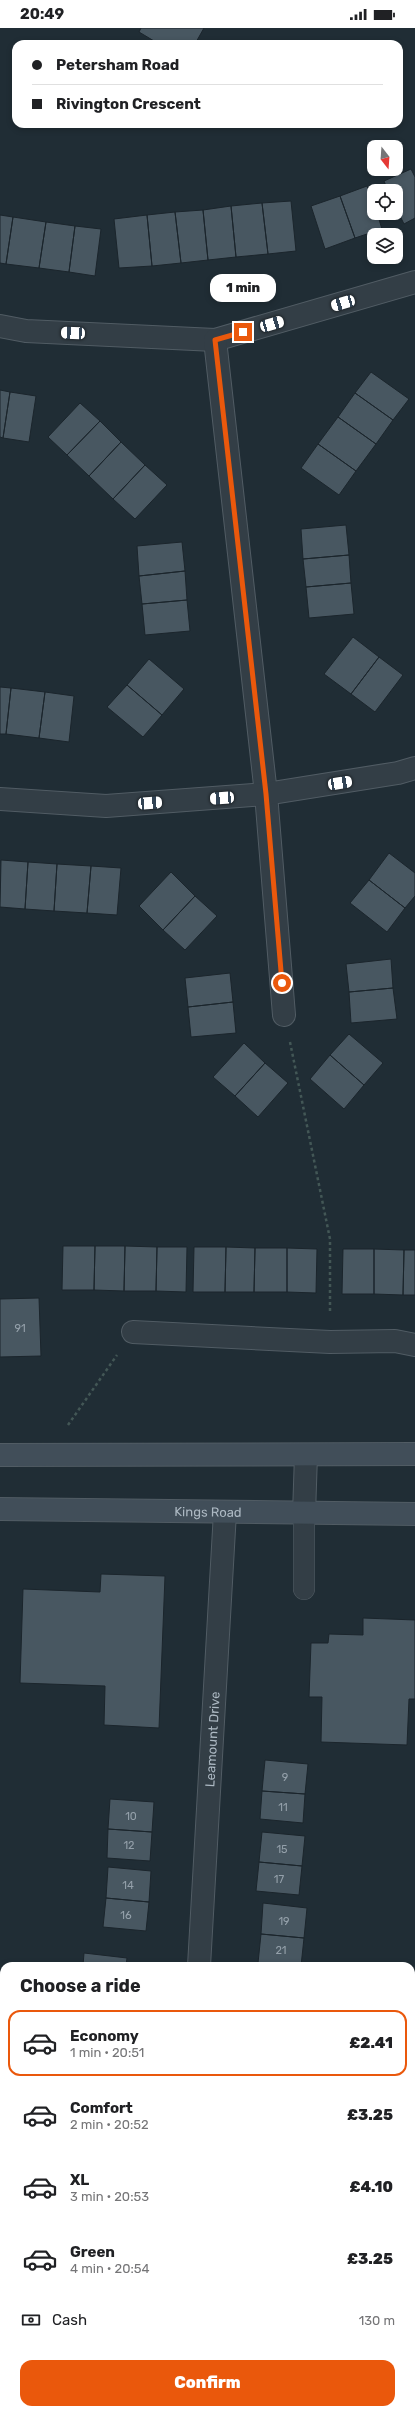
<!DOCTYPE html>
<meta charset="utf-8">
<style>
:root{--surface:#fff;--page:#f6f6f6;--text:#202124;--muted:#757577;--line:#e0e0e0;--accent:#ea580c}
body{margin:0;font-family:Rubik,sans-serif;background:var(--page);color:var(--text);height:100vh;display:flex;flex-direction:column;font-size:15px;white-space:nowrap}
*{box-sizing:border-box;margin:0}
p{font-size:13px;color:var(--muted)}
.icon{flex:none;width:22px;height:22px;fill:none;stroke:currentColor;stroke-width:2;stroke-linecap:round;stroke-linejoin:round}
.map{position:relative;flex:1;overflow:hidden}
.details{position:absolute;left:0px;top:1934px;width:415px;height:452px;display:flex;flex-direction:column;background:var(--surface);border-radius:12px 12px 0 0;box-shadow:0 2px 6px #0003}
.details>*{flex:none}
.guide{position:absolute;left:12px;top:12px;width:391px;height:88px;border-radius:12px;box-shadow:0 2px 6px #0003;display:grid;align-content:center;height:88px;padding:0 20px;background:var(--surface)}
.needle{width:26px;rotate:163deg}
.buttons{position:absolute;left:367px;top:112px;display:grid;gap:8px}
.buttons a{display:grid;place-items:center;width:36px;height:36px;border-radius:8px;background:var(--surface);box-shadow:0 2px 6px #0003;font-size:20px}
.end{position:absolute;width:18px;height:18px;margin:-9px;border:5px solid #ea580c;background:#fff;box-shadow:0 0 0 2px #fff}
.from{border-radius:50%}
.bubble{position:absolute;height:28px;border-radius:12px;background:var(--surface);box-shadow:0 2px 6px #0003;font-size:13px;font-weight:800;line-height:28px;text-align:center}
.car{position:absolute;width:12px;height:24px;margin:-12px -6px;border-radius:5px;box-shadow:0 0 3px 1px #0007;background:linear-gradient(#fff 24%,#345 0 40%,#fff 0 76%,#345 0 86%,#fff 0)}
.guide b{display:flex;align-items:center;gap:14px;height:38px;font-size:15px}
.guide b+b{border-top:1px solid var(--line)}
.guide i{width:10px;height:10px;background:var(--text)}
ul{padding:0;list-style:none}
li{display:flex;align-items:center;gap:12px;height:66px;margin:0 8px 6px;padding:0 12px;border:2px solid transparent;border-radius:12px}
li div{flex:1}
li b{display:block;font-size:15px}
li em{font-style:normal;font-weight:800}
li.active{border-color:var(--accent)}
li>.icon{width:36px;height:36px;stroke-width:1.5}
h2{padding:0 20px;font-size:18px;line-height:48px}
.pay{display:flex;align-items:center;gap:10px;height:44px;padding:0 20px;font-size:15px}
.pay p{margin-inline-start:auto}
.button{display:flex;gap:8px;margin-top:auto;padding:8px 20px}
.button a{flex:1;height:46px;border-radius:12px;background:var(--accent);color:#fff;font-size:16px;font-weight:800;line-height:46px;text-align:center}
.status{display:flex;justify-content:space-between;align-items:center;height:28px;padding:0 20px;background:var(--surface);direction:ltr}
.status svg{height:11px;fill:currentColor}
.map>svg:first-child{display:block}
.green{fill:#263c38}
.building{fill:#485761;stroke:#1b252c}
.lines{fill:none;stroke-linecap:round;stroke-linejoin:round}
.lane-casing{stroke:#515c64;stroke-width:22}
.street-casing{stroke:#515c64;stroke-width:24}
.secondary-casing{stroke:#515c64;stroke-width:24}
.path{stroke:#435756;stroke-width:2.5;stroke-dasharray:3 3;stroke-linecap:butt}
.lane{stroke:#333e46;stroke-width:21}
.street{stroke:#333e46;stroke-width:22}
.secondary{stroke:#414e59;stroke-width:22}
.route{stroke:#ea580c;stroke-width:5}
.labels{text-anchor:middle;stroke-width:3;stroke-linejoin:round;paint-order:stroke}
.number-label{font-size:11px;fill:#94a0aa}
.street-label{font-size:13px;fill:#adb9c3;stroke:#19232a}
</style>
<div class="status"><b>20:49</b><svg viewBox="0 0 49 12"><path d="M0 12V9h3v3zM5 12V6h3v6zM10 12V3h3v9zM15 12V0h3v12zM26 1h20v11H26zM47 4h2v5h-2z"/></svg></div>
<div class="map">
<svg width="415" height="2386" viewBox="0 0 415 2386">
<rect width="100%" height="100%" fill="#202d35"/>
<path class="green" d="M0,2189l4,1v192h24l-28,4z
M33,2382h260v4h-240z"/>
<path class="building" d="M141,0h63l-9,16h-36l-20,-12z
M411,141l4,8v41l-11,6 -8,-16v-17h-8l-4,-10z
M367,158l7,19v8h3l5,16 -27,9 -15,-42z
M340,168l15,42 -30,11 -14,-43z
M291,173l5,50 -28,3 -6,-51z
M262,175l6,51 -32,3 -5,-51z
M231,178l5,51 -28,3 -5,-50z
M203,182l5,50 -27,3 -6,-51z
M175,184l6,51 -29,3 -5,-51z
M0,187l13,2 -7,47 -6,-1z
M147,187l5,51 -33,2 -5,-49z
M13,189l33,5 -7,46 -33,-4z
M46,194l29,4 -6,46 -30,-4z
M75,198l26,3 -6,47 -26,-4z
M371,344l38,27 -16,21 -38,-27z
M0,362l10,2 -7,46 -3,-1z
M10,364l26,4 -7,46 -26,-4z
M355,365l38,27 -17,24 -38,-27z
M80,375l20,18 -33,34 -19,-18z
M338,389l38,27 -20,27 -38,-27z
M100,393l21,21 -32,34 -22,-21z
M121,414l24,23 -32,34 -24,-23z
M318,416l38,27 -17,24 -38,-27z
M145,437l22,20 -32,34 -22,-20z
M346,497l3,30 -46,4 -2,-30z
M182,514l3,29 -46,5 -2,-30z
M349,527l2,28 -45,4 -3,-28z
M185,543l2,29 -45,4 -3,-28z
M351,555l3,31 -45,4 -3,-31z
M187,572l3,31 -45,4 -3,-31z
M353,609l26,20 -28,37 -27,-20z
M379,629l24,18 -28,37 -24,-18z
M149,631l35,30 -22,26 -35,-30z
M127,657l35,30 -19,22 -36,-30z
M0,659l11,1 -5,46h-6z
M11,660l34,4 -6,46 -33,-4z
M45,664l29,4 -5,46 -30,-4z
M389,825l26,20v23l-10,12 -36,-28z
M1,832l27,2 -3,47 -25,-2z
M28,834l29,2 -3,47 -29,-2z
M57,836l34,2 -4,47 -33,-2z
M91,838l30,2 -4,47 -30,-2z
M171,844l24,24 -32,34 -24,-24z
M369,852l36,28 -18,24 -37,-29z
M195,868l22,20 -32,34 -22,-20z
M391,931l2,29 -44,4 -3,-28z
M230,945l3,29 -45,5 -3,-29z
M393,960l4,31 -46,4 -2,-31z
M233,974l3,31 -45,4 -3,-30z
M349,1006l34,29 -19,22 -34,-30z
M244,1015l21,20 -30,33 -22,-19z
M330,1027l34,30 -20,24 -34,-30z
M265,1035l23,20 -30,34 -23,-21z
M63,1218h32l-1,44h-32z
M95,1218h30l-1,45 -30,-1z
M125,1218l32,1 -1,44h-32z
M157,1219h30l-1,45 -30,-1z
M194,1219h32l-1,45h-32z
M226,1219l29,1 -1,44h-29z
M255,1220h32v44h-33z
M287,1220l30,1 -1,44 -29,-1z
M343,1221h31v45h-32z
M374,1221l30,1 -1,45 -29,-1z
M404,1222h11v45h-12z
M39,1270l2,58 -41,1v-58z
M101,1546l64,2 -6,152 -55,-3 1,-39 -85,-3 3,-94 77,3z
M363,1590l52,2v79h-6l-2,46 -86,-3 1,-45h-13l2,-54h17l1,-9 34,1z
M265,1732l43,4 -3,30 -43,-3z
M262,1763l43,3 -2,29 -43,-4z
M110,1771l44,3 -2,30 -44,-3z
M108,1801l44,3 -2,29 -43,-3z
M262,1804l43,4 -3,30 -43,-4z
M259,1834l43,4 -3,29 -43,-4z
M108,1839l43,4 -2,31 -43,-4z
M106,1870l43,4 -3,29 -43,-4z
M263,1875l44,5 -3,30 -43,-4z
M261,1906l43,4 -3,28 -43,-3z
M84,1925l43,5 -1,8h-43z
M3,2264l1,77 -4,1v-77z
M411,2284l4,1 -1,33 -3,-1z
M141,2382h28l-4,4h-20z
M348,2382h47v4h-33z"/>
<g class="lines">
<defs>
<path id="lane" d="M304,1486v75"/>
<g id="street">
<path d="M0,298l26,5 189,9 200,-58"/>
<path d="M215,312l51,454 18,221"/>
<path d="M0,771l106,7 160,-12 132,-21 17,-5"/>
<path d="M133,1304l197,10 65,-1 20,4"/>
<path d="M304,1486l2,-59"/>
<path id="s1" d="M199,1938l26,-454"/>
</g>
<g id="secondary">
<path d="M0,1427l415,-1"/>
<path id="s2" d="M0,1481l415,5"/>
</g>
</defs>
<use href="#lane" class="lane-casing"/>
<use href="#street" class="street-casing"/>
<use href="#secondary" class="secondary-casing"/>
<path class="path" d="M290,1014l40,197v74
M68,1397l49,-70"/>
<use href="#lane" class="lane"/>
<use href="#street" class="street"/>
<use href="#secondary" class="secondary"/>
</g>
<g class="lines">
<path class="route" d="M243,304l-28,8 51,454 16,189"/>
</g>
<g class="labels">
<g class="number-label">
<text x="20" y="1304">91</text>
<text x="285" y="1753">9</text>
<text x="283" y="1783">11</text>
<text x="131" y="1792">10</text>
<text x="129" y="1821">12</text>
<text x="282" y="1825">15</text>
<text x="279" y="1855">17</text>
<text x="128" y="1861">14</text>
<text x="126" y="1891">16</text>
<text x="284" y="1897">19</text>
<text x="281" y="1926">21</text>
</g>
<g class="street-label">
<text dy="5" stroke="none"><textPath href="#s2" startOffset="208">Kings Road</textPath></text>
<text dy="5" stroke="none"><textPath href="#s1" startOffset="227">Leamount Drive</textPath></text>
</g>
</g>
</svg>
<div class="buttons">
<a><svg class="needle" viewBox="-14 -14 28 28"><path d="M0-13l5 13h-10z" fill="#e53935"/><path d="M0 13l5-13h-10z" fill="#757577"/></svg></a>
<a><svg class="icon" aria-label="locate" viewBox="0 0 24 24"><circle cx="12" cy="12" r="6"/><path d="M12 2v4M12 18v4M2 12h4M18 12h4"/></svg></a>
<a><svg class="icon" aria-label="layers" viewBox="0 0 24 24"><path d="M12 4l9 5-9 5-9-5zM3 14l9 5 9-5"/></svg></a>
</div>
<i class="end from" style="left:282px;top:955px"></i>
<i class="end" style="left:243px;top:304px"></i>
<div class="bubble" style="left:210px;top:246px;width:66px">1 min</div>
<i class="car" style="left:343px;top:275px;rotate:254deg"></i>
<i class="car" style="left:272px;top:296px;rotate:74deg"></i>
<i class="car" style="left:73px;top:305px;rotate:273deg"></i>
<i class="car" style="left:340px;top:755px;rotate:81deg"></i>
<i class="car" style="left:222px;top:770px;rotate:266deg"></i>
<i class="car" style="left:150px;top:775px;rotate:86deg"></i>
<div class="guide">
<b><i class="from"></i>Petersham Road</b>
<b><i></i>Rivington Crescent</b>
</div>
<section class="details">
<h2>Choose a ride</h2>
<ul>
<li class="active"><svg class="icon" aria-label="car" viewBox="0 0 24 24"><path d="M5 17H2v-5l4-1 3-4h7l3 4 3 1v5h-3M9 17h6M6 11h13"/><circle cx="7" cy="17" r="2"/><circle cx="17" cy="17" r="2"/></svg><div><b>Economy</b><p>1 min · 20:51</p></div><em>£2.41</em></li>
<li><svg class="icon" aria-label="car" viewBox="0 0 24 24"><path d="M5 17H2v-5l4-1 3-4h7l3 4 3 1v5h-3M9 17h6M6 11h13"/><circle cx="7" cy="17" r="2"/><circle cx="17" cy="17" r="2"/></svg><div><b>Comfort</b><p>2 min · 20:52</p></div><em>£3.25</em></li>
<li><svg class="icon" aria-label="car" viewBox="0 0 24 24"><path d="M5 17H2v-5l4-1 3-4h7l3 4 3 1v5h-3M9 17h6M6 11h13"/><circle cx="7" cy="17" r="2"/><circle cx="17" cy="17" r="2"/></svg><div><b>XL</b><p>3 min · 20:53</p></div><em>£4.10</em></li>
<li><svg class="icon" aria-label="car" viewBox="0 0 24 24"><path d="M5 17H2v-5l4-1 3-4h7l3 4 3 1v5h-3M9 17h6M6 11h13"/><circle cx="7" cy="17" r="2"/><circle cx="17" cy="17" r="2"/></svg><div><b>Green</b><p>4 min · 20:54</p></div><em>£3.25</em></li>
</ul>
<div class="pay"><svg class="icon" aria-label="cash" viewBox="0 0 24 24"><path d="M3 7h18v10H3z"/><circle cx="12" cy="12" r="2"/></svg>Cash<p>130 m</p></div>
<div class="button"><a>Confirm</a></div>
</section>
</div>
